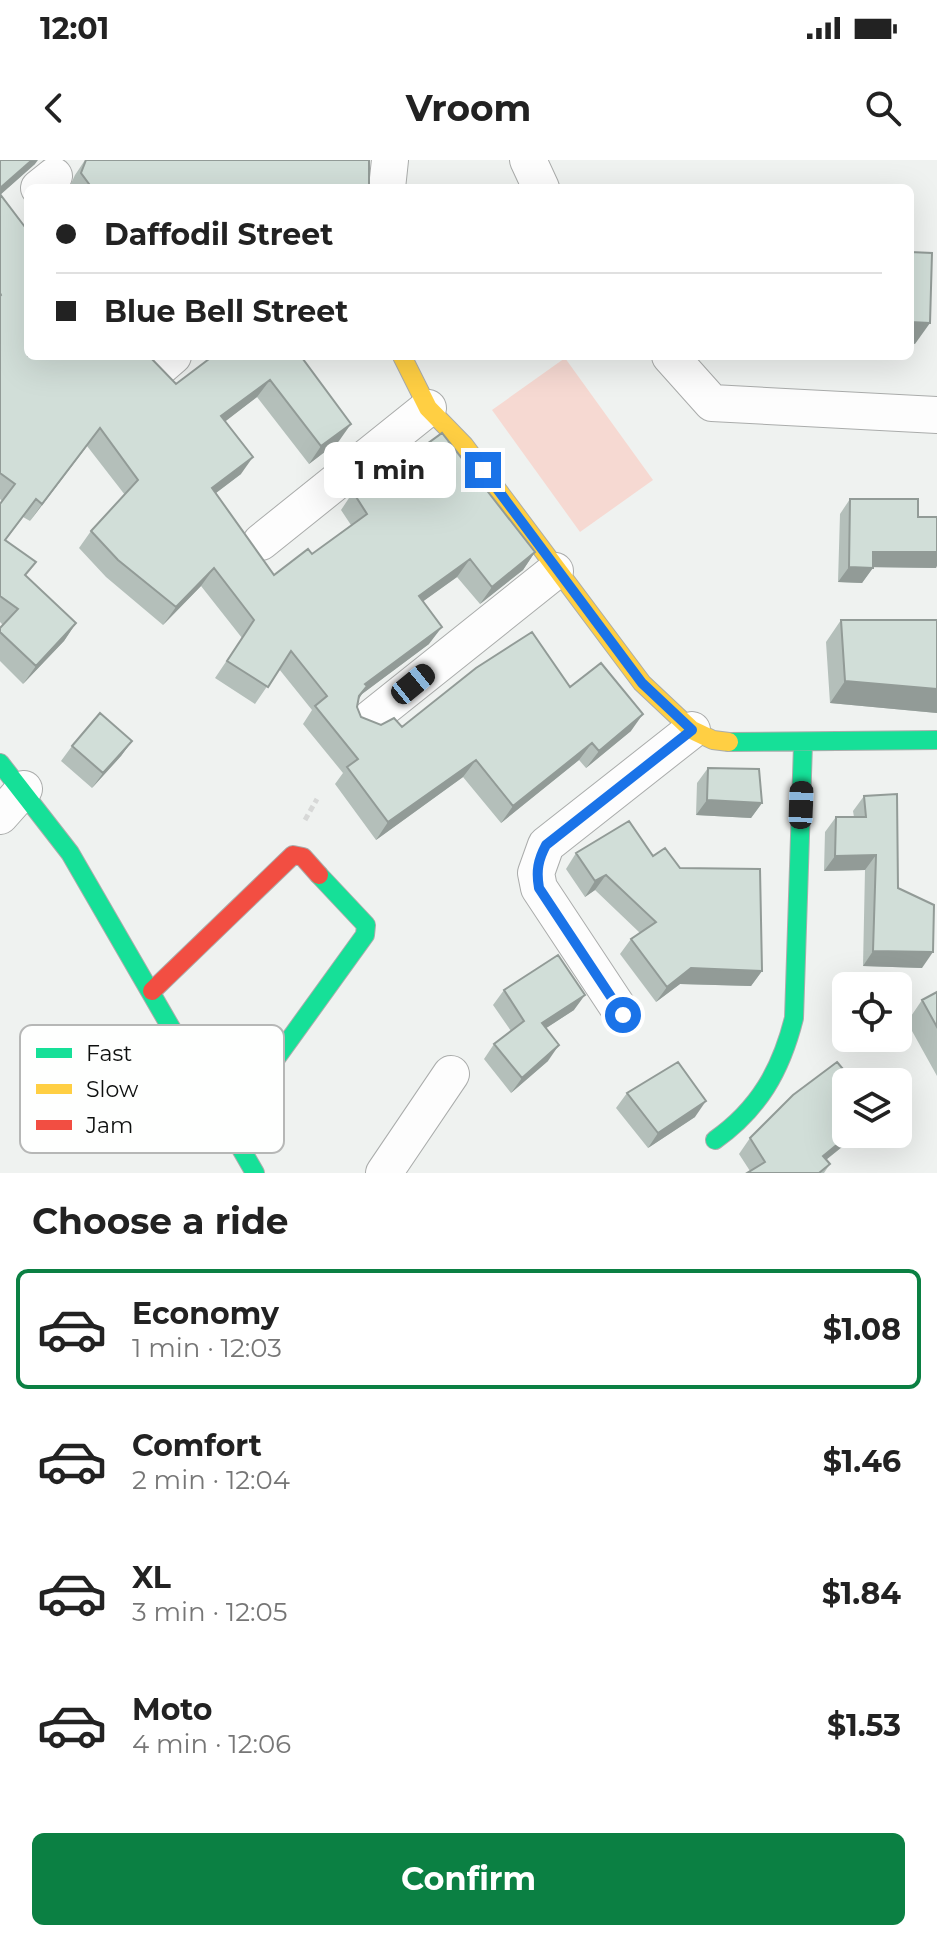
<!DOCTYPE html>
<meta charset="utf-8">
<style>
:root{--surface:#fff;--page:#f6f6f6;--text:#222;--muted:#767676;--line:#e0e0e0;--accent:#0b8043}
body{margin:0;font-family:Montserrat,sans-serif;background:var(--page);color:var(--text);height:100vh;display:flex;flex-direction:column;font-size:30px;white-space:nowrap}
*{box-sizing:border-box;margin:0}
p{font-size:26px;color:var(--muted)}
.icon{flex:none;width:44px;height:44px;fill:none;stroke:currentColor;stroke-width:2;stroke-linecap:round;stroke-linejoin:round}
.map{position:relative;height:1013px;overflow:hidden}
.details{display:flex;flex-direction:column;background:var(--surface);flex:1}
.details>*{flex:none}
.guide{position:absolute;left:24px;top:24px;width:890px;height:176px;border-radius:12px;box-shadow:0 8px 32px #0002;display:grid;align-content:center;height:176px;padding:0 32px;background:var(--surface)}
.buttons{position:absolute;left:832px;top:812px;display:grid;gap:16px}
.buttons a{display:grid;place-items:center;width:80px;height:80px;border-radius:12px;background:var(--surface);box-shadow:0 8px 32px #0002;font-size:40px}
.end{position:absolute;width:36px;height:36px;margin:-18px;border:10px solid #1a73e8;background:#fff;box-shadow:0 0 0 4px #fff}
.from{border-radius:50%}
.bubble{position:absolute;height:56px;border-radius:12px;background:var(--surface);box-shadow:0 8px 32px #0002;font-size:26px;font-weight:700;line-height:56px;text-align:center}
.car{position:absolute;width:24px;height:48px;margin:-24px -12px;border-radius:10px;box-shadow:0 0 6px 2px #0007;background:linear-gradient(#222 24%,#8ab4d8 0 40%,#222 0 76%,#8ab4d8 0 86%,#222 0)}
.guide b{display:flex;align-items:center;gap:28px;height:76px;font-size:30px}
.guide b+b{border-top:2px solid var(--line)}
.guide i{width:20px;height:20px;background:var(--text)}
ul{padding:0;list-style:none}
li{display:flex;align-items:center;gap:24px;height:120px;margin:0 16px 12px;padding:0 16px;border:4px solid transparent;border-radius:12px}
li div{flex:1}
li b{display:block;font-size:30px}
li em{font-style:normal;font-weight:700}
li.selected{border-color:var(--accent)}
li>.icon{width:72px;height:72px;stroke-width:1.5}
h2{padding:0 32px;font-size:36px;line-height:96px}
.button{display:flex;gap:16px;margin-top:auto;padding:16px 32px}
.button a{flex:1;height:92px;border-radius:12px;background:var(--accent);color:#fff;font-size:32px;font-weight:700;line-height:92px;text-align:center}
.status{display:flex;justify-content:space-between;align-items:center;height:56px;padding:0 40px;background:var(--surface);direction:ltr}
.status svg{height:22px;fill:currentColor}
header{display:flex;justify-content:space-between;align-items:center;height:104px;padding:0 32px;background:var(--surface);font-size:36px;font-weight:700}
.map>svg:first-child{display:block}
.green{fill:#f6d9d2}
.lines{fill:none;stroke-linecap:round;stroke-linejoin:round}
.street-casing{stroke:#aaacab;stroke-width:38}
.fast-casing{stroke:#aaacab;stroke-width:20}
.slow-casing{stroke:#aaacab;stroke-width:20}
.jam-casing{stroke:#aaacab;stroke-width:20}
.path{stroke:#d7d8d7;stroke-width:5;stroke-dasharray:6 4;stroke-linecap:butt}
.street{stroke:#fdfdfd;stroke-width:36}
.fast{stroke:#16e098;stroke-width:18}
.slow{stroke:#ffcf43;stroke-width:18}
.jam{stroke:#f24e42;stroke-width:18}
.wall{fill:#b4bfba}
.shaded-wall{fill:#929b97}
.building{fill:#d1ded8;stroke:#929b97;stroke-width:2}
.route{stroke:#1a73e8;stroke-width:10}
.key{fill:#fefffe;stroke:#b6b7b6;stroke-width:2}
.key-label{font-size:22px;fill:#0d0f0e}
</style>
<div class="status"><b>12:01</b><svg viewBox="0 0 49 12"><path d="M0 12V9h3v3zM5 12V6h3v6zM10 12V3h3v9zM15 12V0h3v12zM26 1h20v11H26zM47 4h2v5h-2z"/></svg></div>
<header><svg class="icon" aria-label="back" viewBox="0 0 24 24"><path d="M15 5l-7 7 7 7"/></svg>Vroom<svg class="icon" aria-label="search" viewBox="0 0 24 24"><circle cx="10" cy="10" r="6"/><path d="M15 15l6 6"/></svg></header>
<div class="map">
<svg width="937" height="1013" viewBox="0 0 937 1013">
<rect width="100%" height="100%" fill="#eff2f0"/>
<path class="green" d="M565,198l88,122 -73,52 -88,-122z"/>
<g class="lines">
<defs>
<path id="street" d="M528,0l13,28
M39,28l15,-12
M387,28l3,-28
M148,196l10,13 15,-13
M670,196l42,47 225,12
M261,382l167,-134
M366,562l189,-151
M0,656l24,-27
M623,855l-84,-127 -3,-15 10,-28 146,-115
M384,1013l67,-99"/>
<path id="fast" d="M729,582l208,-2
M0,603l70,90 185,320
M228,965l137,-190 1,-10 -47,-50
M715,980c44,-31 66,-70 79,-122l9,-273"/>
<path id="slow" d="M402,196l26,52 36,37 178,238 50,47 21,10 16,2"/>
<path id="jam" d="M152,831l141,-136 10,2 16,18"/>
</defs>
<use href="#street" class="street-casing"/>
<use href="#fast" class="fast-casing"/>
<use href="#slow" class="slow-casing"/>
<use href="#jam" class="jam-casing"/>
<path class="path" d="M305,660l12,-21"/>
<use href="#street" class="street"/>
<use href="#fast" class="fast"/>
<use href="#slow" class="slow"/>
<use href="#jam" class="jam"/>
</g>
<path class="wall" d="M0,0l35,4 -35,31 28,161 148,28 37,-28h95l-4,5 35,80 -30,23 -52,-67 -32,24 16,53 -25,19 58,82 38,-21 39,-29 -10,-15 12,-18 22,-10 160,70 -12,18 -43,34 -23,-27 -34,24 6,43 -67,50 -3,5 -2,8 4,10 20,8 21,2 168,-40 61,44 -45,37 -7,-8 -78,63 -38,-46 -87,63 -41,-56 8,-11 -40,-49 9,-14 -33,-41 -24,35 -40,-26 27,-40 -41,-52 -38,39 -57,-48 -27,-29 12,-17 34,-36 -38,-49 -57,75 -7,-4 -17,23 20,36 50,47 -12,18 -41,43 -23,-23v-33l3,-3 -3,-3v-118l2,-3 -2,-2z
M85,0h284v28h-300l6,-13z
M850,339l86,69 -63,-1 -11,16 -24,-1 2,-68z
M841,460h96v93l-107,-10 -4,-61z
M132,581l-11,15 -29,32 -31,-27 11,-15z
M708,608l54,35 -11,15 -55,-3 1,-32z
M864,636l34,92 24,80 -59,-2 2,-96 -41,1 1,-39 11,-15h18l-1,-6z
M576,693l77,3 109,115 -11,15 -71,-2 -24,18 -36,-48 11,-15 9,-6 -45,-43 -10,7 -19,-28z
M504,830l70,20 -28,18 2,33 -37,32 -27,-34 10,-15 17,-13 -18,-26z
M937,832v84l-30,-54 15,-22z
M627,933l68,24 -47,31 -32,-40z
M858,974l-32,26 4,4 -6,9h-76l2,-2 -11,-17 11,-16z"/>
<path class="shaded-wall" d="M32,0h6l-3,4 -35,31v-7z
M910,162l20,1 -15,21 -5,-1z
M270,220l-13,17 -48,37 12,-18z
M351,264l-12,17 -30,23 12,-18z
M100,268l-13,18 -57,75 12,-17z
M253,297l-12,17 -41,31 12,-17z
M535,392l-12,18 -43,34 12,-17z
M873,392h64v14l-1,2 -74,-1z
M470,399l-13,18 -50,36 12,-17z
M849,407l24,1 -11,15 -24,-1z
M214,408l-13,18 -38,39 13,-18z
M76,463l-12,18 -41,43 13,-18z
M442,467l-13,17 -67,50 -7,10 10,-20z
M845,521l92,8v24l-107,-10z
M643,554l-12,17 -45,37 13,-17z
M132,581l-11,15 -29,32 11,-15z
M592,583l-13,17 -78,63 12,-17z
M476,600l-13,17 -87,63 12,-18z
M707,640l55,3 -11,15 -55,-3z
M876,695l-11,15 -41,1 11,-15z
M606,715l-11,15 -10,7 10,-16z
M873,791l60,1 -11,16 -59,-2z
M691,808l71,3 -11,15 -71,-2 -24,18 11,-15z
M585,835l-11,15 -43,28 11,-15z
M559,885l-11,16 -37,32 11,-15z
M706,941l-11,16 -47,31 10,-15z
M850,974h8l-46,37 11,-15z"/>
<path class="building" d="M0,0h32l-32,28z
M86,0h283v28h-277l-11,-15z
M0,34l28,37v125h121l27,28 37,-28h93l-3,3 48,65 -30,22 -51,-66 -49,36 32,41 -41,31 62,87 34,-26 4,5 55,-40 -14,-22 20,-13 2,3 67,-49 93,119 -43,35 -22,-28 -51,37 23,31 -77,57 2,2 -8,10 -2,11 4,10 20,8 13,-7 8,9 74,-59 56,-36 38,55 31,-24 42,51 -44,37 -7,-8 -79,63 -37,-46 -88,62 -41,-55 11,-8 -43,-53 12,-10 -36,-45 -23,36 -41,-26 27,-41 -40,-52 -38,39 -58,-47 -27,-29 47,-51 -38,-52 -58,76 -6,-5 -31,41 31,22 -11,13 51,48 -40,43 -36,-34v-4l18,-19 -18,-13v-92l15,-20 -15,-11v-177l1,-1 -1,-2z
M910,92l22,1 -2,70 -20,-1z
M850,339h68v18h19v35h-64v16l-24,-1z
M841,460h96v69l-92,-8z
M100,553l32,28 -29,32 -31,-27z
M708,608l51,1 3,34 -55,-3z
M897,634l1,94 36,17 -1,47 -60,-1 3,-96 -41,1 1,-39h30l-2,-21z
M629,661l24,35 12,-8 15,20 80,1 2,102 -71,-3 -24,19 -36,-48 25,-17 -50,-47 -11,6 -19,-28z
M558,795l27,40 -43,28 17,22 -37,33 -28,-34 30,-23 -20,-31z
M937,832v35l-15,-27z
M678,902l28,39 -48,32 -31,-40z
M837,902l17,20h-8v52h4l-27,22 7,8 -11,9h-72l18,-11 -15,-24 43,-43z"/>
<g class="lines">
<path class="route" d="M483,310l159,213 50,47 -146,115c-8,15 -10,26 -7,43l84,127"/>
</g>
<rect x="20" y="865" width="264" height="128" rx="12" class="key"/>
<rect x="36" y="888" width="36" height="10" fill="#16e098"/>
<rect x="36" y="924" width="36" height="10" fill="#ffcf43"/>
<rect x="36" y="960" width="36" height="10" fill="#f24e42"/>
<g class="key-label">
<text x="86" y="901">Fast</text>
<text x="86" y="937">Slow</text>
<text x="86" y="973">Jam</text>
</g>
</svg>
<div class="buttons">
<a><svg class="icon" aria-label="locate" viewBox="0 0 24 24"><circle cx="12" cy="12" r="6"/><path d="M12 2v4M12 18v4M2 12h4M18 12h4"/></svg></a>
<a><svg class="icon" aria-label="layers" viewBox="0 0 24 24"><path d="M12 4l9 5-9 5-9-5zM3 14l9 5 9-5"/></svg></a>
</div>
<i class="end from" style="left:623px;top:855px"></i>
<i class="end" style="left:483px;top:310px"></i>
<div class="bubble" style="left:324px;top:282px;width:132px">1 min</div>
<i class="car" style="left:413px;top:524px;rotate:51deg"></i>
<i class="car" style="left:801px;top:645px;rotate:2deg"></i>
<div class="guide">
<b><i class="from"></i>Daffodil Street</b>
<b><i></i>Blue Bell Street</b>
</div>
</div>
<section class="details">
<h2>Choose a ride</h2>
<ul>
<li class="selected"><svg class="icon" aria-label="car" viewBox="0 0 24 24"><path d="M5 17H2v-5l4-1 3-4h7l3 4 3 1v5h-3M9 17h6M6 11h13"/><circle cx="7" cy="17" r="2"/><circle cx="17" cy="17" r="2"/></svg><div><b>Economy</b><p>1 min · 12:03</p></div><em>$1.08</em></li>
<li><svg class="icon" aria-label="car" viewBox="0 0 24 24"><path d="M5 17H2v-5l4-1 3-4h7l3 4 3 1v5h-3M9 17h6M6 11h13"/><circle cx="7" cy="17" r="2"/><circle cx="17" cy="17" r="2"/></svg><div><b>Comfort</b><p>2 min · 12:04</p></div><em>$1.46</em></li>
<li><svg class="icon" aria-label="car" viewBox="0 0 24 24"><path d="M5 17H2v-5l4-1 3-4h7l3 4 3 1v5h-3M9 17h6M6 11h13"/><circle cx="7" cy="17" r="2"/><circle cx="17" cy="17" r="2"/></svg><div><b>XL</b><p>3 min · 12:05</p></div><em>$1.84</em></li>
<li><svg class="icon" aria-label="car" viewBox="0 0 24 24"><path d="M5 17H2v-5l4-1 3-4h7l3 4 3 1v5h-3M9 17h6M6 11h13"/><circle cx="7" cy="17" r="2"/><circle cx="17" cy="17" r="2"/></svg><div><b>Moto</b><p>4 min · 12:06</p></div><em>$1.53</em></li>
</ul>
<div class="button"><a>Confirm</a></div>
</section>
